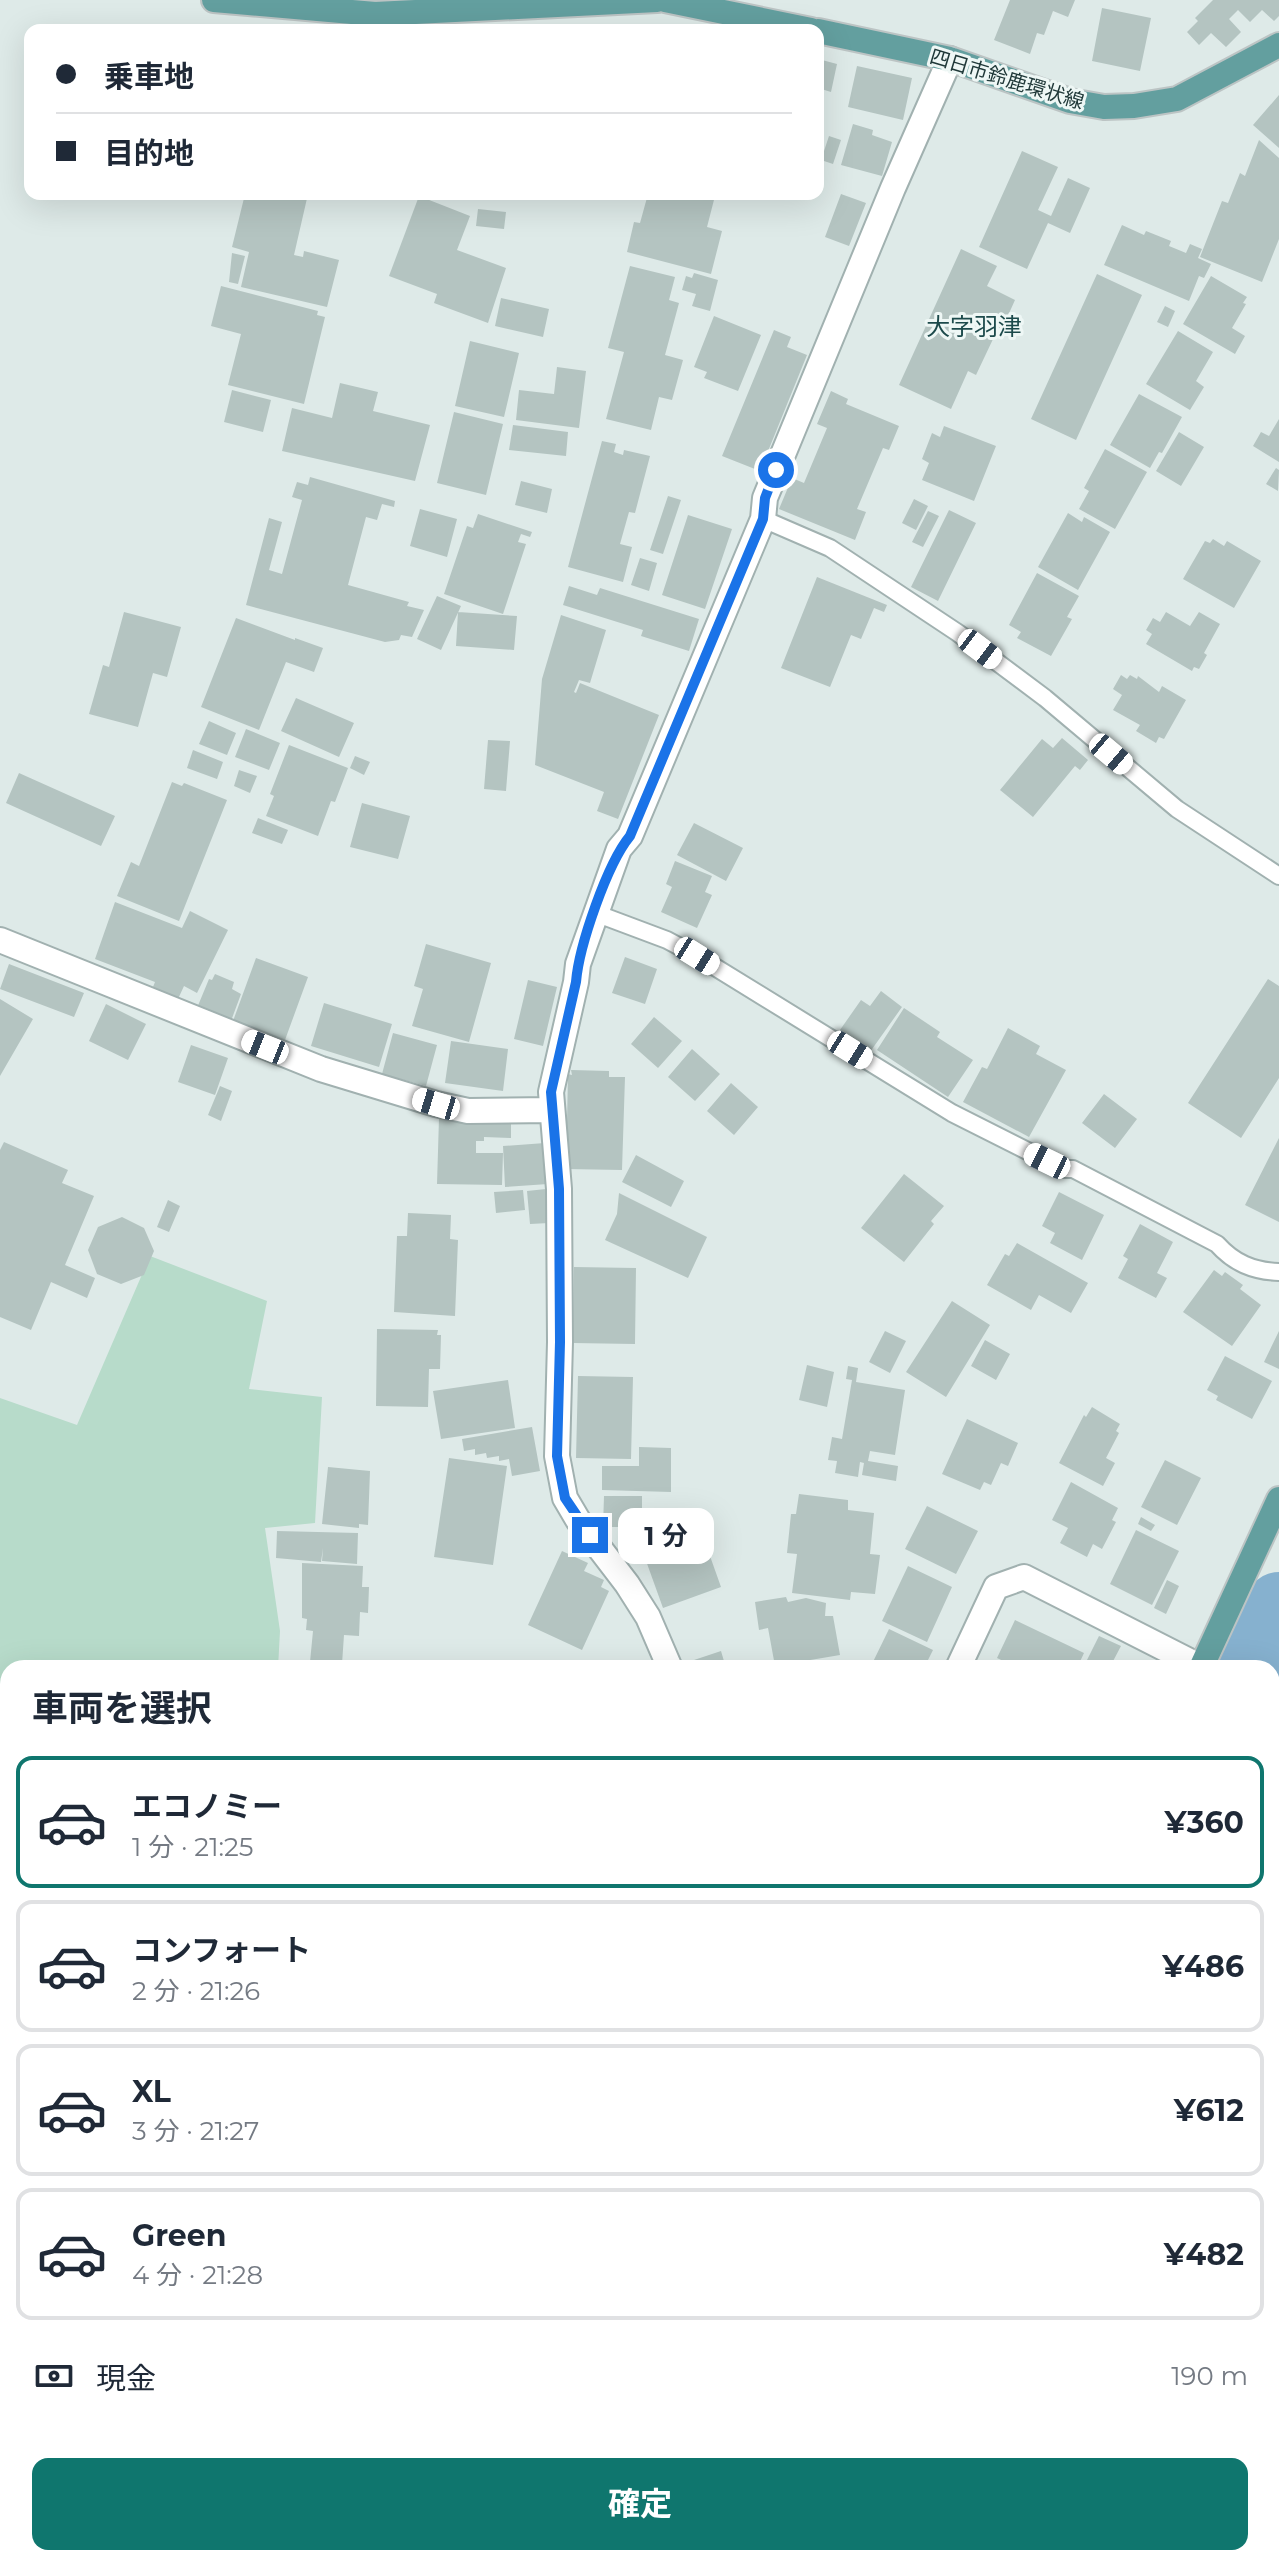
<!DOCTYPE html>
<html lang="ja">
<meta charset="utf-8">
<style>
:root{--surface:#fff;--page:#f6f6f7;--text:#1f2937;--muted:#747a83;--line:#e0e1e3;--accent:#0f766e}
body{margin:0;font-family:Montserrat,"Noto Sans JP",sans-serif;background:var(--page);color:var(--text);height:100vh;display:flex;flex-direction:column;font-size:30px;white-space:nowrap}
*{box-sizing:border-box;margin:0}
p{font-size:26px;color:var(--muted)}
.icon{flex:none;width:44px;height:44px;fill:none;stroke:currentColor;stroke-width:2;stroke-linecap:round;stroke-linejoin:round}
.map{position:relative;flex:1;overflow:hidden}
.drawer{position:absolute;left:0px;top:1660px;width:1280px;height:906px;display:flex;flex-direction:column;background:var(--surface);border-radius:24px 24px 0 0;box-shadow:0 8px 32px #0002}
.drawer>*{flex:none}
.guide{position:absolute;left:24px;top:24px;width:800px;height:176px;border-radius:16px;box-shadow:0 8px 32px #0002;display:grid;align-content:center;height:176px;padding:0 32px;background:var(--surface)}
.end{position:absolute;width:36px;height:36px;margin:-18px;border:10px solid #1a73e8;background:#fff;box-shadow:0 0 0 4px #fff}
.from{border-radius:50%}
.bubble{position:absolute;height:56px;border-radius:16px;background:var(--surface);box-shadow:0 8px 32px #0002;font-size:26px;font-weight:700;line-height:56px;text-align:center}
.car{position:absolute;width:24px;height:48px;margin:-24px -12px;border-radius:10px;box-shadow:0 0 6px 2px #0007;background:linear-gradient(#fff 24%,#345 0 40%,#fff 0 76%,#345 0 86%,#fff 0)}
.guide b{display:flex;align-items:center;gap:28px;height:76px;font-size:30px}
.guide b+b{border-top:2px solid var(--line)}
.guide i{width:20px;height:20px;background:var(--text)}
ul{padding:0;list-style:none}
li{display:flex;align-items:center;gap:24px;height:132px;margin:0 16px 12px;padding:0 16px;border:4px solid var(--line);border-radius:16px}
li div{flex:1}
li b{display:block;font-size:30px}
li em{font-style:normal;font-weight:700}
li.selected{border-color:var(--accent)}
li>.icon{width:72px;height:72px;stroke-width:1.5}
h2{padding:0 32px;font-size:36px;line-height:96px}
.pay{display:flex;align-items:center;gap:20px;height:88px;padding:0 32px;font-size:30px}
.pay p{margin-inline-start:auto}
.action{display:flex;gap:16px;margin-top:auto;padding:16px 32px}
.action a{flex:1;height:92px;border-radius:16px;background:var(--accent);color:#fff;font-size:32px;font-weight:700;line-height:92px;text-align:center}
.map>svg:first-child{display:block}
.green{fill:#b7dbca}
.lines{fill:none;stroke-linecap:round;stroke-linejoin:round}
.stream{stroke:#86b1cf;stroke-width:12}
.river{stroke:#86b1cf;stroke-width:70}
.building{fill:#b4c4c1}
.service-casing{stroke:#a1b1b0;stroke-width:20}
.minor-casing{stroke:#a1b1b0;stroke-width:28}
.primary-casing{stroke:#bcc4c4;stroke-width:28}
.service{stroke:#fff;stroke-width:16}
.minor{stroke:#fff;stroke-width:24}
.primary{stroke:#639f9f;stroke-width:24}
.route{stroke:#1a73e8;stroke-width:10}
.labels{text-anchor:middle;stroke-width:6;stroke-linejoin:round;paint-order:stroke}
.street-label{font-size:20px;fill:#203939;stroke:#eef7f5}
.quarter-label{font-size:24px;fill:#1c4a4b;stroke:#eef7f5}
</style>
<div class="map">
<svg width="1279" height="2565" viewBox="0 0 1279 2565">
<rect width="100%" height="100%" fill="#deeae8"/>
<path class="green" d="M150,1256l117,45 -18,88 73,8 -7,126 -50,5 15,103 -2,37h-270v399l-8,3v-672l77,27z"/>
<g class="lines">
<path class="stream" d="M420,2558l4,7"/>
<path class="river" d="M1248,1668l31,-61
M1146,2565l2,-7"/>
</g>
<path class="building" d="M1010,0h65l-7,17 -15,-6 -9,24 -7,-2 -7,21 -36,-14z
M1213,0h66v16l-5,5 -12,-11 -12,12 -12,-12 -9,9 12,13 -15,15 -15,-14 -12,12 -12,-13 11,-11 -3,-3z
M1102,8l49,10 -11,53 -48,-10z
M562,27h73v3h-73z
M822,60l15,4 -6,28 -13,-4z
M857,66l55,12 -9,42 -55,-13z
M1279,95v53l-26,-23z
M853,124l20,6 -1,5 20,7 -10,34 -41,-11z
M829,136l12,4 -8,24 -12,-4z
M1259,140l20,18v81l-17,43 -62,-25 22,-56 6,2 12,-30 5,3z
M1022,151l36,16 -20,43 13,6 17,-38 22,10 -20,45 -22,-10 -21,46 -48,-22z
M245,194h63l-14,61 9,2 1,-6 35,9 -12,47 -86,-20 8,-35 -17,-5z
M648,194h72l-1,3 -4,-1 -8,31 15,4 -11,43 -84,-22 7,-30 6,1z
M841,194l25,9 -17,43 -24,-9z
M419,196l51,20 -13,34 49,18 -18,55 -54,-20 3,-9 -48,-18z
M478,209l28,3 -2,17 -28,-3z
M1122,225l22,10 2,-4 25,10 -2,5 17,7 4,-9 12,5 -4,9 13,6 -7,14 -5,-2 -10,25 -85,-36z
M961,249l36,17 -10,20 28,14 -13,29 -28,-13 -5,10 25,11 -18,38 -8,-4 -17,38 -52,-24z
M232,253l13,3 -7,28 -9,-2z
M630,266l45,11 -6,23 10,3 -14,52 18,5 -11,40 -13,-3 -8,33 -45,-11 18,-67 -16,-4z
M694,273l24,7 -8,31 -18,-5 4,-12 -14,-4 4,-14 6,2z
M1097,274l45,21 -66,145 -45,-21z
M1211,276l36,21 -4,6 3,1 -14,24 13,8 -10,18 -52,-30z
M221,286l97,25 -1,4 8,2 -21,87 -76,-19 13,-51 -30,-8z
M501,298l48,11 -6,28 -48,-11z
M1165,306l10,5 -7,16 -11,-5z
M714,316l47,19 -23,56 -34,-13 3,-6 -13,-5z
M774,330l17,7 -4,10 20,8 -47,116 -38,-15z
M1178,331l35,21 -17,29 8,6 -14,23 -44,-26z
M470,341l49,12 -15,64 -49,-11z
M557,367l29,4 -7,57 -63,-8 3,-30 35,4z
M340,383l38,9 -5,19 57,14 -15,56 -133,-30 10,-43 40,10z
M232,390l39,10 -8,32 -39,-10z
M831,391l17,8 -2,5 53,22 -10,24 -6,-2 -26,61 9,3 -11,28 -76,-31 13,-31 12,5 23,-55 -10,-4z
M1139,394l43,23 -20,36 -3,-1 -9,16 -40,-23z
M454,412l49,12 -17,71 -49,-12z
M1279,419v43l-26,-16 8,-14 8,4z
M513,425l55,7 -2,24 -57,-6z
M944,426l52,20 -22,55 -52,-21 7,-17 -7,-4 10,-26 8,4z
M1179,432l25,15 -23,39 -25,-15z
M602,441l14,3 -2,8 9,3 1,-5 26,6 -15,57 -6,-1 -9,32 12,3 -9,35 -55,-15z
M1105,449l42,23 -32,57 -36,-20 10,-18 -5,-3z
M1276,468l3,2 -1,21 -12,-7z
M310,477l85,24 -1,6 -12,-3 -5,16 -11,-3 -18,68 61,17 -2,4 17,4 -12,27 -11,-2 -2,5 -14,2 -139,-37 23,-87 13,4 -13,48 13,4 20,-74 -10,-3 5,-15 11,3z
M521,481l31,8 -5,24 -32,-8z
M668,496l13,4 -18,54 -13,-4z
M914,499l14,7 -12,24 -14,-7z
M420,509l37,10 -10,38 -37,-11z
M949,510l27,13 -38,78 -27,-14z
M928,511l11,5 -16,31 -11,-5z
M1068,513l14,9 2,-5 26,15 -32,58 -40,-23z
M478,514l54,18 -2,5 -9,-3 -3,8 8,2 -23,70 -59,-20 23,-68 6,2z
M688,515l44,14 -27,80 -43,-14z
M1213,539l11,7 3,-5 34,20 -27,47 -51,-29 22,-38 5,2z
M640,558l17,5 -8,28 -18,-6z
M1037,573l42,23 -12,21 5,2 -21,37 -34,-18 4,-6 -12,-7z
M817,577l70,28 -3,7 -10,-4 -13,31 -10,-4 -21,52 -49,-19z
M569,586l28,9 3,-7 99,31 -10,32 -48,-15 2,-6 -80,-25z
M437,596l24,10 -20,44 -24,-11z
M124,612l57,15 -14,50 -14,-4 -15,54 -49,-13 14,-49 6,2z
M458,612l59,4 -3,34 -58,-4z
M1166,612l24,14 9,-14 21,12 -16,29 3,2 -8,14 -5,-2 -2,4 -46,-27 6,-10 -6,-4 7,-12 7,4z
M561,615l45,15 -16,53 -11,-3 -5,12 2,1 4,-10 79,32 -41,104 -21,-8 7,-19 -69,-27 7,-86z
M236,618l59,22v-2l28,10 -9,24 -28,-10 -27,68 -58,-23z
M1121,675l6,4 3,-4 7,4 1,-3 21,16 3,-6 24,14 -22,39 -5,-2 -3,6 -20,-12 4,-6 -27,-15 9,-15 -9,-6z
M296,698l58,25 -15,34 -58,-26z
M209,721l27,12 -9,22 -28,-11z
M246,729l34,14 -11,27 -34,-13z
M1062,738l26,22 -8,10 -5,-4 -42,51 -33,-27 42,-51 11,9z
M488,740l22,1 -4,50 -22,-2z
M289,745l59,23 -13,34 -4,-1 -13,35 -52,-20 8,-20 -4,-2z
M193,750l30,12 -6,17 -30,-11z
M355,756l15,6 -6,13 -14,-7z
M239,770l18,6 -7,17 -16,-7z
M19,773l96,43 -14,30 -95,-43z
M172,782l10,4 2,-3 43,17 -48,121 -62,-25 14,-34 8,4z
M362,803l48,13 -12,43 -48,-12z
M258,818l30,12 -6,14 -30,-11z
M694,823l49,25 -17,33 -49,-26z
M675,861l37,15 -7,16 7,3 -15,33 -36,-16 11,-25 -6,-3z
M115,902l67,26 8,-17 38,19 -31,63 -13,-7 -6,13 -25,-12 2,-5 -60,-23z
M426,944l65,19 -22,79 -57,-16 11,-37 -9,-3z
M625,957l32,12 -12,35 -33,-11z
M256,958l52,19 -23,63 -52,-19z
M9,964l75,29 -10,24 -74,-28z
M215,974l19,8 -2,7 9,5 -10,27 -34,-13 12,-29 3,1z
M1268,979l11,7v92l-38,60 -53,-35z
M528,980l29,7 -14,59 -29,-7z
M881,991l21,16 -32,45 -30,-22 21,-30 9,6z
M0,999l33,20 -33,57z
M324,1003l68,21 -13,43 -68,-21z
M106,1004l40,20 -18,36 -39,-19z
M904,1008l36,24 -3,5 36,23 -25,37 -71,-47z
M654,1017l28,24 -24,27 -27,-24z
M1008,1028l32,18 -4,8 30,16 -37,67 -66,-35 19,-35 5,2z
M393,1033l44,12 -11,41 -44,-12z
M451,1041l57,8 -5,42 -58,-8z
M191,1045l37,13 -13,37 -37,-13z
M692,1049l28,25 -25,27 -27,-24z
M571,1070l38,1v6h16l-3,93 -56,-1 2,-95 4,1z
M731,1083l27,24 -24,28 -27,-24z
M220,1086l12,5 -11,30 -13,-6z
M1104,1094l33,25 -22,29 -33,-25z
M439,1118l72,2v18l-27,-1v4h-8v12h27l-1,32 -65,-1z
M1279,1138v84l-34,-17z
M4,1142l64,28 -6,13 32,13 -29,69 30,13 -8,20 -36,-16 -20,48 -31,-13v-167z
M545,1143l3,41 -43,3 -2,-41z
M636,1155l48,26 -13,26 -49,-25z
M904,1174l40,32 -13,15 3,3 -30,38 -43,-34z
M546,1189l3,34 -19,1 -3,-33z
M523,1190l2,20 -29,3 -2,-21z
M1059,1192l45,23 -22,45 -32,-17 5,-10 -13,-7z
M619,1193l88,44 -19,41 -83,-38 12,-26z
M168,1200l12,6 -11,26 -12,-5z
M408,1213l43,2 -1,24 8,1 -3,76 -61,-4 3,-76h10z
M122,1217l22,11 10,23 -10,24 -23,9 -24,-10 -9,-24 10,-23z
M1140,1224l33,18 -16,31 10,5 -11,20 -38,-20 10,-19 -5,-3z
M1017,1243l71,40 -17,30 -32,-18 -8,15 -44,-25 18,-31 4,2z
M574,1267l62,1 -1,76 -62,-1z
M1214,1270l8,6 3,-4 18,13 -3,4 21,16 -29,41 -49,-34z
M952,1301l38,24 -44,72 -40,-25z
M377,1329l61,1 -1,5h4l-1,34h-11l-1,38 -52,-1z
M885,1331l21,10 -16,32 -21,-11z
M1279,1331v38l-15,-7z
M985,1340l25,14 -14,26 -25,-14z
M1225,1356l47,25 -20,38 -36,-19 2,-4 -11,-6z
M807,1365l27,7 -7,35 -28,-7z
M848,1366l10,2 -2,14 49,8 -10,65 -25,-4 -2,10 30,5 -2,15 -34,-6 2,-12 -4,-1 -2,15 -23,-4 2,-12 -9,-1 4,-23 10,2 10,-59 -6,-1z
M578,1376l55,1 -2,82 -55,-1z
M508,1380l7,48 -74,11 -8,-48z
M1092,1407l28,17 -4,7 3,2 -13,25 9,5 -12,23 -44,-23 25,-48 2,2z
M967,1419l51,24 -10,23 -7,-3 -10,22 -7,-3 -4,8 -38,-16z
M532,1427l8,44 -28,5 -3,-17 -10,2v-5l-12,2 -1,-5 -11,2v-6l-11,2 -2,-12z
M639,1447l32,1v44l-69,-2v-24h37z
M449,1458l58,8 -14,99 -59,-8z
M1165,1460l36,18 -24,47 -36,-18z
M328,1467l42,4 -2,54 -9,-1v4l-37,-4z
M1071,1482l47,26 -6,12 4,2 -14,27 -9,-5 -6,13 -27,-14 8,-15 -16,-8z
M799,1494l49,6v10l26,3 -4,41 10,1 -5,39 -24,-2 -1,8 -58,-7 5,-39 -10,-1 4,-39h5z
M604,1496h38v31h-39z
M927,1506l51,25 -22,43 -51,-25z
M1141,1517l14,8 -4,6 -13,-7z
M675,1518l8,24 -30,11 -9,-24z
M1136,1530l43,21 -27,54 -42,-21z
M277,1531l81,2 -1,31 -35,-3 1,-13 -2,14 -45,-4z
M705,1542l16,45 -58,21 -18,-50 17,-6 2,6z
M562,1551l26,12 -4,8 20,9 -3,7 8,4 -27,59 -54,-25z
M302,1563l61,3 -1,21h7l-1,26 -8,-1 -1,24 -15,-1 -2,29 -32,-2 3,-31 -7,-1 1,-11 -5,-1z
M908,1566l44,21 -25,55 -45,-21z
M1167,1580l12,6 -13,28 -12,-6z
M786,1597l2,5 18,-4 20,5 -1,13h8l7,39 -65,11 -7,-38 -9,2 -4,-28z
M1015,1620l69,33 -7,15h-59l-21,-10z
M889,1629l44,21 -9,18h-54z
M1099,1636l22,10 -10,19 6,3h-34z
M721,1651l5,17h-39l-2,-5z
M1272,1923l7,2v34l-7,-2z
M1272,1962l7,2v58l-7,-2z
M1272,2057l7,2v39l-7,-3z
M1272,2124l7,1 -5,45h-2z
M25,2558h41l1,7h-41z
M119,2558h61v7h-60z
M258,2558h77l1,7h-77z
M340,2558h18l1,7h-18z
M619,2558h134v7h-135z
M778,2558h110l4,7h-111z"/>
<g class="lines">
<defs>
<path id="service" d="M763,519l67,29 128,85 87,65 132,111 102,67
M595,913l72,27 30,16 255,157 111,56h10l144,75c17,19 36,27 62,28"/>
<path id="minor" d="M0,940l321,129 115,35 32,7 84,-1
M670,1668l-22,-51 -21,-33 -49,-64 -13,-22 -8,-42 3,-114 -1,-153 -8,-97 25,-110 2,-18 41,-115 11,-13 133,-317 2,-21 128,-310 57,-129
M958,1668l38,-81 28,-10 177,90
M1272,2228l7,1
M1272,2365l7,29
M0,2374l8,2
M453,2558l4,7"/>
<path id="primary" d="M214,0l161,14 282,-14
M665,0l146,30
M818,31l132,28 120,42 34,6 30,-1 43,-7 102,-54
M1201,1668l78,-169
M1095,2558v7"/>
</defs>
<use href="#service" class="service-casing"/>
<use href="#minor" class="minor-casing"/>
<use href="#primary" class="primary-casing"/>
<use href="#service" class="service"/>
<use href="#minor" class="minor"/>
<use href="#primary" class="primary"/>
</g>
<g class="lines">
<path class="route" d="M590,1535l-25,-37 -8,-42 3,-114 -1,-153 -8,-97 25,-110c3,-36 31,-118 54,-146l133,-317 2,-21 11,-28"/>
</g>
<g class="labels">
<g class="street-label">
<text transform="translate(1007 79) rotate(17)" y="7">四日市鈴鹿環状線</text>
</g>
<g class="quarter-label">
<text x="974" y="335">大字羽津</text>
</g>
</g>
</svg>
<i class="end from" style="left:776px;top:470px"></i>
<i class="end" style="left:590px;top:1535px"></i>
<div class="bubble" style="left:618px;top:1508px;width:96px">1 分</div>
<i class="car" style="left:980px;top:649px;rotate:127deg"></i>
<i class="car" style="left:1111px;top:754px;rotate:130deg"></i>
<i class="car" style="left:697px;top:956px;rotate:122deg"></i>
<i class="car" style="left:265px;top:1047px;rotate:292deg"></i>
<i class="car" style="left:850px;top:1050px;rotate:122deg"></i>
<i class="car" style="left:436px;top:1104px;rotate:287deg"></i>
<i class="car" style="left:1047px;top:1161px;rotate:296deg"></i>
<div class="guide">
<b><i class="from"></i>乗車地</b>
<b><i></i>目的地</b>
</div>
<section class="drawer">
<h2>車両を選択</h2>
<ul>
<li class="selected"><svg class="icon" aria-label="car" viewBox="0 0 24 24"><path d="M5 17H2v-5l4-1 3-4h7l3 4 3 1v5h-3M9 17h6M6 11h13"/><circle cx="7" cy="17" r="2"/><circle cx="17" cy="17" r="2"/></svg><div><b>エコノミー</b><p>1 分 · 21:25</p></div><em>¥360</em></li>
<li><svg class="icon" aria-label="car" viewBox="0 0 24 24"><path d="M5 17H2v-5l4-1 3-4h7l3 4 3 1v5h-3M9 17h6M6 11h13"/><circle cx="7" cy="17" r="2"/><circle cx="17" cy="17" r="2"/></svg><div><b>コンフォート</b><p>2 分 · 21:26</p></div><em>¥486</em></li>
<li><svg class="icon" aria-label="car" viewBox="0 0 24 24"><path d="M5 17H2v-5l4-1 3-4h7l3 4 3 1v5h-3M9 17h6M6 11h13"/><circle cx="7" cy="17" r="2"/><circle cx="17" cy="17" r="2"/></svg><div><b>XL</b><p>3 分 · 21:27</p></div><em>¥612</em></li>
<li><svg class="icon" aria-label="car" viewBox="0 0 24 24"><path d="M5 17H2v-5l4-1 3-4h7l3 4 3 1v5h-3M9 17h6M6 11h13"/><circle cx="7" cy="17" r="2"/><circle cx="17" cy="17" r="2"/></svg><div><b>Green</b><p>4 分 · 21:28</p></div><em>¥482</em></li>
</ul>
<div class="pay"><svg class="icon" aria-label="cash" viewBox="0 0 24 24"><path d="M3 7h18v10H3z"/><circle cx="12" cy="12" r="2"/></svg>現金<p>190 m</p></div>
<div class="action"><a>確定</a></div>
</section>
</div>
